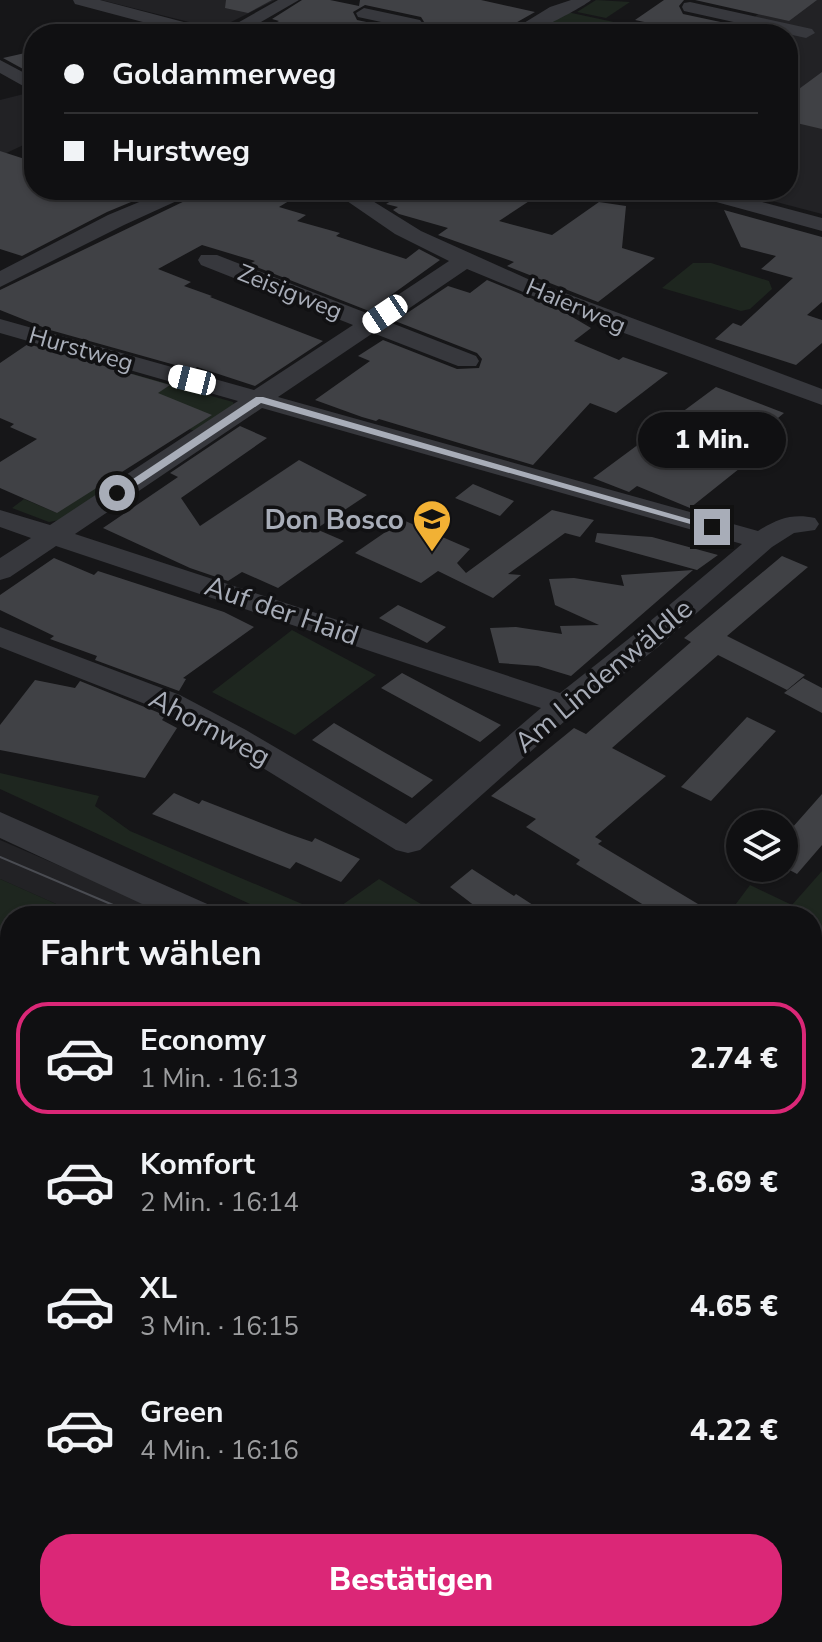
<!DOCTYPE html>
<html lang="de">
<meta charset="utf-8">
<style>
:root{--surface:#101012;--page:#1e1e20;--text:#f1f3f6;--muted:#9c9d9f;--line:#303032;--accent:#db2777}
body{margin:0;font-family:"Nunito Sans",sans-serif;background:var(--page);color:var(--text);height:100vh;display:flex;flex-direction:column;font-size:30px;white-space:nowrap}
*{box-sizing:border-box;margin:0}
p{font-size:26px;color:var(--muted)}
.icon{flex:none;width:44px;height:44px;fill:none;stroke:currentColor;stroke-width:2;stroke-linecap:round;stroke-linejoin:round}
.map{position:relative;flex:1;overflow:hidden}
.side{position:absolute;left:0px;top:906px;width:822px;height:736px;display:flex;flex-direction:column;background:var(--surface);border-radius:32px 32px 0 0;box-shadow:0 2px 6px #0004,0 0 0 2px var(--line)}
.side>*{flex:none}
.top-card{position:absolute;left:24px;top:24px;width:774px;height:176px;border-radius:32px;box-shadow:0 2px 6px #0004,0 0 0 2px var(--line);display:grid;align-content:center;height:176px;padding:0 40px;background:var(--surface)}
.fabs{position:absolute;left:726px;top:810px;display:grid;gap:16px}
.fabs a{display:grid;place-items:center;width:72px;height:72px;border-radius:50%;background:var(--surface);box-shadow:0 2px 6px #0004,0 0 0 2px var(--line);font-size:40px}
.end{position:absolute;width:36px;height:36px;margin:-18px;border:10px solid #a8adb8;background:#111;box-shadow:0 0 0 4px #111}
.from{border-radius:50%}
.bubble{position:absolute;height:56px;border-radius:28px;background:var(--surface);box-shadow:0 2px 6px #0004,0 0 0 2px var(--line);font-size:26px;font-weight:800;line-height:56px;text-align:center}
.car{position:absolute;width:24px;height:48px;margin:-24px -12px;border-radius:10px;box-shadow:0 0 6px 2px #0007;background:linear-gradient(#fff 24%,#345 0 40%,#fff 0 76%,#345 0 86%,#fff 0)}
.top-card b{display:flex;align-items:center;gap:28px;height:76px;font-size:30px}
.top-card b+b{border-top:2px solid var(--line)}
.top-card i{width:20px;height:20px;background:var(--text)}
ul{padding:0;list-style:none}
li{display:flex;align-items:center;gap:24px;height:112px;margin:0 16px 12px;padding:0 24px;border:4px solid transparent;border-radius:32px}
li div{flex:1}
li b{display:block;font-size:30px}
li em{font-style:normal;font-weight:800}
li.on{border-color:var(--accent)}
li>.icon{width:72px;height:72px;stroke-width:1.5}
h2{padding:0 40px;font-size:36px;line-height:96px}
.button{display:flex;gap:16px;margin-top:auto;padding:16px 40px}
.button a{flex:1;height:92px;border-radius:32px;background:var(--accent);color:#fff;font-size:32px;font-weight:800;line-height:92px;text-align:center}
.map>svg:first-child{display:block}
.built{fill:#222225}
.green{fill:#1e261f}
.building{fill:#404145;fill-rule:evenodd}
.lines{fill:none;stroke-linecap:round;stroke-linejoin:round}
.minor{fill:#37383d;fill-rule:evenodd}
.tram-far1{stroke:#4a4c52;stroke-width:2}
.tram{stroke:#4a4c52;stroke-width:3}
.route{fill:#a8adb8}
.labels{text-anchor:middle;stroke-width:7;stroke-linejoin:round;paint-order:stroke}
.far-street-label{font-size:24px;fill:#a8adb8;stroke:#111113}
.poi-label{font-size:28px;font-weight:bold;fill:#a8adb8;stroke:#111113;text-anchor:end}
.street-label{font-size:28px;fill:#a8adb8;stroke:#111113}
</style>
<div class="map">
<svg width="822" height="1642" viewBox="0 0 822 1642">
<rect width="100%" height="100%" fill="#161618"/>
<path class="built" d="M101,0h174l-58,29z
M774,0h48v214l-91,-24h57v-155l3,-3 -43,-9z
M28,93h6v47l-34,16v-56z
M0,840l148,64 25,12h-90l-83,-37z
M812,1098l10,3v131l-10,-4z"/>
<path class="green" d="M596,0l34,2 -24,16 -29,-6z
M567,12l103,22h-143z
M693,263h18l58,18 3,8 -22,20 -9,2 -79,-23z
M133,374l100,28 2,5 -37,25 -12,-4 19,-16 -11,-1 -74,-29z
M66,472l42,19 -43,28 -16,3 -37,-14 12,-9 33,14z
M292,630l84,45 -81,60 -83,-43z
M0,773l99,23 -4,10 35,25 198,84 51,-36 62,37h-165l-276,-127z
M822,871v134l-10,4v-93h-85l23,-31 42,20z
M0,879l83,37h-73v23l-10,-1z
M812,1228l10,4v410h-804l3,-10h791z"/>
<path class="building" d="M226,0h46l-24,13 -23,-5z
M302,0h28l29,6 1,-6h121l54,12 -39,22h-242l25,-13 -7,-2zM365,5l56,12 5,8 -13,7 -56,-12 -4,-8z
M664,0h20l-5,6 4,8 89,19 -71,1 -66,-14z
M695,0h122l-28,21z
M34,51v24l-31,-17z
M822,72v57l-34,-8v-24z
M0,151l34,11v28h126l-53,22 -85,44 -22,-7z
M198,190h109l-28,17 27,8 -9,6 43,12 -4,3 36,12 34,11 13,-10 21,11 -71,51 -120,-47 6,-3 -53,-16 -44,24 33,13 -7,4 28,10 -2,1 113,44 -68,45 -58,-19 -4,3 -143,-40 -50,-20v-20l193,-93z
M409,190h137l-47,31 53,14 47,-33 27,4 -4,42 33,10 -57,44 -91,-36 7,-4 -76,-27 10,-7 -49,-14 -6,-4 5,-3 -12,-3z
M724,210l98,27v65l-15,13 15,5v23l-26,22 -81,-26 18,-16 8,3 52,-48 -32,-9 15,-13 -35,-9z
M487,280l75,31 29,17 -17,13 45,19 4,-3 45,16 -52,40 -26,-10 -57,62 -154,-46 -3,2 -14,-4 -47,-17 55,-39 -12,-5 25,-16 74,29 22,-1 3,-9 -5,-6 -82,-32 53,-35 22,7z
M28,344l142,41 -12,8 54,22 -155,98 -57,-25v-26l37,-23 -27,-12 4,-3 -14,-6v-55z
M716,387l68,26 -18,15 17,6 -93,74 -53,-22 -8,6 -36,-14z
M240,426l27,12 -86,60 19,28 99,-66 68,35 -51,34 28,12 -66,47 -36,-16 -14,9 -38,-13 -87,-40 75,-51 -8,-4z
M473,484l24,10 17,7 -14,15 -45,-18z
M552,510l42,10 -14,17 -15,-4 -57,41 13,1 -28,23 -55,-27 -17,12 -66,-30 48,-33 67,29 -13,14 9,10z
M597,533l55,4 66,18 -21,15 -102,-28z
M782,556l26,11 -81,69 78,39 -18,15 -69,-35 -106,93 54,28 -71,61 7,4 -4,3 120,72h-56l-86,-52 4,-4 -54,-33 10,-8 -45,-23 83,-68 12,6 105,-92 -7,-4z
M54,558l40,17 4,-4 126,41 30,15 -71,51 3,1 -7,12 -84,-31 2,-4 -47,-17 4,-3 -54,-26v-15z
M693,570l-122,106 -33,-10 -39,-3 -9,-35 26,-1 46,7 -2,-8 39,-1 -44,-20 -6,-26 25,-1 50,8 -3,-11z
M398,605l48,22 -19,16 -48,-25z
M402,673l49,26 50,26 -21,17 -99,-54z
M803,678l19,10v25l-38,-20z
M35,680l40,8 5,-7 77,31 8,4 -3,4 15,8 -32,50 -145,-28v-25z
M747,717l29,14 -65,70 -30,-14z
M334,723l48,28 51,29 -21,18 -100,-58z
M174,793l25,11 3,-4 87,34 23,8 3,-4 45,21 -19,23 -45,-20 -6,7 -138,-55z
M822,794v51l-25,29 -13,-7v-30z
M472,869l42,27 2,-2 34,22h-62l-38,-29z"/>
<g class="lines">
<path class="minor" d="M73,0h27l114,30 3,4h-29l-113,-30z
M278,0h21l-59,34h-22z
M571,0h20c-4,5 -58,33 -64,34 -6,1 -15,0 -21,0l44,-27z
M690,2l122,27 3,4 -9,5 -122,-27 -2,-4 2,-4z
M364,8l56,12 3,4 -9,5 -56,-12 -2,-4z
M0,60l34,18v14l-34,-19z
M168,190h27l-3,4 -68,31 -124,62v-16l108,-56z
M331,190h24l66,41 109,49 292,109v16l-209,-76 -146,-60 -78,53 87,34 3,5 -3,5h-18l-85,-33 -95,64 480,134c19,-12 34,-18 57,-13l4,6 -4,6 -21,3 -22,14 -114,100 -83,65 -155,138 -12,3 -12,-3 -172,-106 -66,-35 -158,-62v-20l180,68 66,35 160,94 135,-116 -485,-162 -46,31 -10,3v-22l31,-20 -31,-11v-17l50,15 188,-124 -238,-68v-14l254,71 99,-65 -152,-60 -3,-5 3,-5h16l152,59 80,-53 -54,-27zM262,408l480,136 -106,89 -76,60 -485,-159z
M684,190h33l105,28v13l-135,-37z
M0,812l214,95 5,9h-51l-168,-78z
M2,1066l8,3v30l-10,3z
M812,1112l10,2v64l-10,-3z
M0,1521l10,4v55l-10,-4z
M83,1632h61l4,10h-60z"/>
<path class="tram-far1" d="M0,857l139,59
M812,1017l10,-4
M812,1032l10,-4"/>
<path class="tram" d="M812,1204l10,4
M812,1218l10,4"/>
</g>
<path class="route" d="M256,397h7l454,130 -9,2 -447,-126 -140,93 -9,-3z"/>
<defs>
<symbol id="school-pin" viewBox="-11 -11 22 30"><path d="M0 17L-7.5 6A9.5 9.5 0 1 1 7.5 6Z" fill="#f2b134" stroke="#111113"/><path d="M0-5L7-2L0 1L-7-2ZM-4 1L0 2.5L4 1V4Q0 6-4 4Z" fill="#111"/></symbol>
</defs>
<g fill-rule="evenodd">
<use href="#school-pin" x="410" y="497" width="44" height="60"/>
</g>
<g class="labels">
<g class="far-street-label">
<text transform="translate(290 292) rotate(22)" y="8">Zeisigweg</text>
<text transform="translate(576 306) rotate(23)" y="8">Haierweg</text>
<text transform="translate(81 349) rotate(16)" y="8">Hurstweg</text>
</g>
<g class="poi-label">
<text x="404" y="529">Don Bosco</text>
</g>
<g class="street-label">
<text transform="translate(282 610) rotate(19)" y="10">Auf der Haid</text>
<text transform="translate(603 675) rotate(-40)" y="10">Am Lindenwäldle</text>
<text transform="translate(210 727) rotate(28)" y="10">Ahornweg</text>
</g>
</g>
</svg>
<div class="fabs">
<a><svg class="icon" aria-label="layers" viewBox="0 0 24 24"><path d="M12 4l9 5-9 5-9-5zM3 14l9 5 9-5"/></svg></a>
</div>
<i class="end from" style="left:117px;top:493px"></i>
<i class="end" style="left:712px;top:527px"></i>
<div class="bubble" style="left:638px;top:412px;width:148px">1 Min.</div>
<i class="car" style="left:385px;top:314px;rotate:236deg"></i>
<i class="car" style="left:192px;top:380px;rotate:284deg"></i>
<div class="top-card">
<b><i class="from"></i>Goldammerweg</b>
<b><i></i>Hurstweg</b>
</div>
<section class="side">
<h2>Fahrt wählen</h2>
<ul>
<li class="on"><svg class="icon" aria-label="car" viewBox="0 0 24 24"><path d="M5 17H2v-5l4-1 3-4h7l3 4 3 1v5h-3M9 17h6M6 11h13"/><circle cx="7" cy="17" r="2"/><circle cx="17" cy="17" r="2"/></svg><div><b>Economy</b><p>1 Min. · 16:13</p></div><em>2.74 €</em></li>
<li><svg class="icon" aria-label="car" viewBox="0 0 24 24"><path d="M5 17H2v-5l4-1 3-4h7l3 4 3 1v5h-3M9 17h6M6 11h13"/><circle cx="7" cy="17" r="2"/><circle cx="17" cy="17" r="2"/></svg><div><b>Komfort</b><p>2 Min. · 16:14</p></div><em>3.69 €</em></li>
<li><svg class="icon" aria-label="car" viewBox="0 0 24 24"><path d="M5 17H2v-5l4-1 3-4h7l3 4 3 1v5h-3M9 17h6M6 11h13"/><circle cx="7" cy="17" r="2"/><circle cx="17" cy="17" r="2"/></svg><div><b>XL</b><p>3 Min. · 16:15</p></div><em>4.65 €</em></li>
<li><svg class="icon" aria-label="car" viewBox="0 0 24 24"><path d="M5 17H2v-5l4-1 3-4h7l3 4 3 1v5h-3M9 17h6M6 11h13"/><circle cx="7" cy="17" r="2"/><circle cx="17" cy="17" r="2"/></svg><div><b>Green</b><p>4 Min. · 16:16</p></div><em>4.22 €</em></li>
</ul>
<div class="button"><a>Bestätigen</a></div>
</section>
</div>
